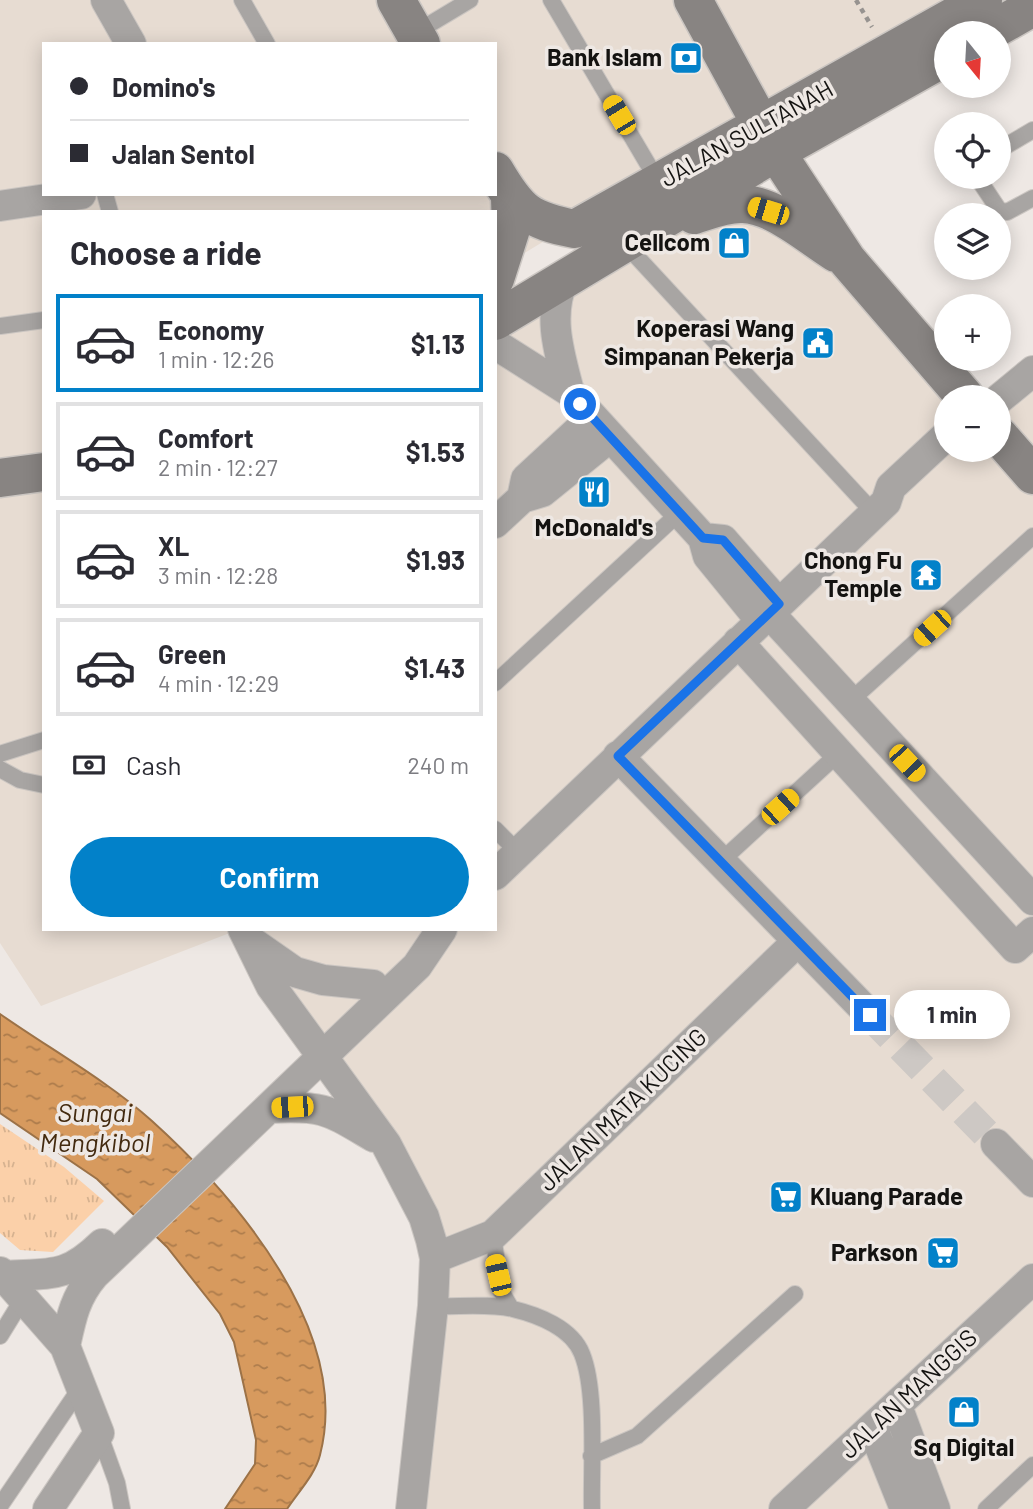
<!DOCTYPE html>
<meta charset="utf-8">
<style>
:root{--surface:#fff;--page:#f7f7f7;--text:#2b2b33;--muted:#7c7c81;--line:#e1e1e2;--accent:#0281c9}
body{margin:0;font-family:Barlow,sans-serif;background:var(--page);color:var(--text);height:100vh;display:flex;flex-direction:column;font-size:26px;white-space:nowrap}
*{box-sizing:border-box;margin:0}
p{font-size:23px;color:var(--muted)}
.icon{flex:none;width:38px;height:38px;fill:none;stroke:currentColor;stroke-width:2;stroke-linecap:round;stroke-linejoin:round}
.map{position:relative;flex:1;overflow:hidden}
.panel{position:absolute;left:42px;top:210px;width:455px;height:721px;display:flex;flex-direction:column;background:var(--surface);border-radius:0px;box-shadow:0 4px 18px #0003}
.panel>*{flex:none}
.guide{position:absolute;left:42px;top:42px;width:455px;height:154px;border-radius:0px;box-shadow:0 4px 18px #0003;display:grid;align-content:center;height:154px;padding:0 28px;background:var(--surface)}
.needle{width:46px;rotate:162deg}
.fabs{position:absolute;left:934px;top:21px;display:grid;gap:14px}
.fabs a{display:grid;place-items:center;width:77px;height:77px;border-radius:50%;background:var(--surface);box-shadow:0 4px 18px #0003;font-size:35px}
.end{position:absolute;width:32px;height:32px;margin:-16px;border:9px solid #1a73e8;background:#fff;box-shadow:0 0 0 4px #fff}
.from{border-radius:50%}
.bubble{position:absolute;height:49px;border-radius:24px;background:var(--surface);box-shadow:0 4px 18px #0003;font-size:23px;font-weight:700;line-height:49px;text-align:center}
.car{position:absolute;width:21px;height:42px;margin:-21px -10px;border-radius:9px;box-shadow:0 0 5px 2px #0007;background:linear-gradient(#f5c518 24%,#345 0 40%,#f5c518 0 76%,#345 0 86%,#f5c518 0)}
.guide b{display:flex;align-items:center;gap:24px;height:66px;font-size:26px}
.guide b+b{border-top:2px solid var(--line)}
.guide i{width:18px;height:18px;background:var(--text)}
ul{padding:0;list-style:none}
li{display:flex;align-items:center;gap:21px;height:98px;margin:0 14px 10px;padding:0 14px;border:4px solid var(--line);border-radius:0px}
li div{flex:1}
li b{display:block;font-size:26px}
li em{font-style:normal;font-weight:700}
li.active{border-color:var(--accent)}
li>.icon{width:63px;height:63px;stroke-width:1.5}
h2{padding:0 28px;font-size:32px;line-height:84px}
.pay{display:flex;align-items:center;gap:18px;height:77px;padding:0 28px;font-size:26px}
.pay p{margin-inline-start:auto}
.button{display:flex;gap:14px;margin-top:auto;padding:14px 28px}
.button a{flex:1;height:80px;border-radius:42px;background:var(--accent);color:#fff;font-size:28px;font-weight:700;line-height:80px;text-align:center}
.map>svg:first-child{display:block}
.built{fill:#e7dcd2;fill-rule:evenodd}
.grass{fill:url(#grass-tufts)}
.water{fill:url(#water-ripples);stroke:#9c7247;stroke-width:2}
.lines{fill:none;stroke-linecap:round;stroke-linejoin:round}
.street-tunnel{stroke:#cdc8c4;stroke-width:30;stroke-dasharray:30 15;stroke-linecap:butt}
.lane-casing{stroke:#cbc6c2;stroke-width:18}
.street-casing{stroke:#cbc6c2;stroke-width:32}
.secondary-casing{stroke:#cbc6c2;stroke-width:41}
.path{stroke:#979390;stroke-width:4.5;stroke-dasharray:5 5;stroke-linecap:butt}
.lane{stroke:#a8a5a3;stroke-width:16}
.street{stroke:#a8a5a3;stroke-width:30}
.secondary{stroke:#888482;stroke-width:38}
.route{stroke:#1a73e8;stroke-width:9}
.labels{text-anchor:middle;stroke-width:7;stroke-linejoin:round;paint-order:stroke}
.poi-label{font-size:24px;font-weight:bold;fill:#141311;stroke:#eee8e4;text-anchor:end}
.street-label{font-size:24px;fill:#141311;stroke:#eee8e4}
.water-label{font-size:26px;font-style:italic;fill:#432a0f;stroke:#eee8e4}
</style>
<div class="map">
<svg width="1033" height="1509" viewBox="0 0 1033 1509">
<defs>
<pattern id="grass-tufts" width="24" height="20" patternUnits="userSpaceOnUse" patternTransform="scale(1.75)"><rect width="24" height="20" fill="#fbd0a9"/><path d="M3 7l-1-3M5 7V3M7 7l1-3M15 17l-1-3M17 17v-4M19 17l1-3" fill="none" stroke="#d6b290"/></pattern>
<pattern id="water-ripples" width="26" height="14" patternUnits="userSpaceOnUse" patternTransform="scale(1.75)"><rect width="26" height="14" fill="#d79a5e"/><path d="M2 4q2-2 4 0t4 0M15 11q2-2 4 0t4 0" fill="none" stroke="#ad7c4c"/></pattern>
</defs>
<rect width="100%" height="100%" fill="#eee8e4"/>
<path class="built" d="M0,0h676l64,122 -245,149v-59h-451v244l-44,6zM44,44h451v150h-451z
M710,0h244l-184,106z
M743,215l84,43 120,140v52h44l42,46v1013h-610l3,-320 -27,-52 -123,-161 -24,-47h243v-590l183,-109z
M1033,358v92l-34,-37z
M44,487v442h196l-199,77 -41,-63v-451z"/>
<path class="grass" d="M0,1124l64,43 40,34 -51,51 -33,-2 -20,-17z"/>
<path class="water" d="M0,1014c50,35 106,66 152,107 85,77 200,211 168,334 -5,20 -22,37 -33,54h-62l30,-45 1,-24 -22,-98 -14,-28 -53,-67 -70,-68 -97,-66z"/>
<g class="lines">
<path class="street-tunnel" d="M870,1015l126,129"/>
<defs>
<path id="lane" d="M242,0l25,44
M551,0l108,183
M415,33l55,-33
M999,150l34,-20
M977,177l22,33 8,2 26,-14
M105,194l5,18
M625,244l249,269
M0,326l44,-6
M495,683l184,-170
M850,701l183,-165
M0,754l44,-14
M0,769l20,11 24,5
M495,829l23,23
M721,861l118,-108
M493,1235l8,56 10,17
M433,1306c25,1 56,-3 80,3 25,6 59,19 69,45 15,37 9,113 10,155
M0,1336l24,-39
M99,1433l18,50 5,26
M591,1456l46,-20 158,-142
M0,1506l81,-119
M986,1509l47,-44"/>
<path id="street" d="M106,0l25,44
M0,206l81,-12
M563,281c-16,36 -3,74 6,110
M495,344l74,47 134,147 5,18 53,65
M999,399l34,-28
M522,498l4,-19 66,-61
M495,523l27,-25 20,-6 68,-55
M703,538l20,2 56,64
M769,613l264,287
M738,642l277,306 18,-16
M618,756l252,259
M495,875l391,-373 5,-15 56,-52
M243,929l28,57 115,158 38,73 7,23 4,18 -2,48 -22,203
M252,942l43,30 28,8 50,5
M270,1108c54,-3 58,2 104,29
M996,1144l37,38
M435,1258l58,-23 305,-294
M0,1272l65,74 34,87 -51,76
M3,1276c48,-3 63,3 99,-32
M65,1346c6,-28 10,-49 29,-71l323,-309 25,-37
M897,1406l38,103
M873,1429l32,80
M784,1509l249,-230"/>
<path id="secondary" d="M396,0l25,44
M693,0l83,152 71,108 118,137
M987,33l46,-26
M495,171c24,41 34,49 80,58l408,-229
M694,215c16,-5 32,-12 49,-11 32,1 67,33 93,49
M495,279l16,-50 -1,-32
M495,321l281,-169 171,-96
M999,436l34,39
M0,478l44,-6"/>
</defs>
<use href="#lane" class="lane-casing"/>
<use href="#street" class="street-casing"/>
<use href="#secondary" class="secondary-casing"/>
<path class="path" d="M856,0l16,27"/>
<use href="#lane" class="lane"/>
<use href="#street" class="street"/>
<use href="#secondary" class="secondary"/>
</g>
<g class="lines">
<path class="route" d="M580,404l123,134 20,2 56,64 -161,152 252,259"/>
</g>
<defs>
<symbol id="bank-square" viewBox="-11 -11 22 22"><rect x="-9" y="-9" width="18" height="18" rx="4" fill="#0281c9" stroke="#eee8e4"/><path d="M-6-4H6V4H-6ZM0-2.3a2.3 2.3 0 1 0 0 4.6a2.3 2.3 0 1 0 0-4.6Z" fill="#fff"/></symbol>
<symbol id="shop-square" viewBox="-11 -11 22 22"><rect x="-9" y="-9" width="18" height="18" rx="4" fill="#0281c9" stroke="#eee8e4"/><path d="M-5-2.5h2.3a2.7 3.5 0 0 1 5.4 0H5L5.5 6h-11ZM-1.5-2.5h3a1.5 2.3 0 0 0-3 0Z" fill="#fff"/></symbol>
<symbol id="civic-square" viewBox="-11 -11 22 22"><rect x="-9" y="-9" width="18" height="18" rx="4" fill="#0281c9" stroke="#eee8e4"/><path d="M-.6-6.5H3V-4.5H.6V-3L4-1V1h2V6H-6V1h2V-1L-.6-3ZM-1.2 2.5V6h2.4V2.5Z" fill="#fff"/></symbol>
<symbol id="restaurant-square" viewBox="-11 -11 22 22"><rect x="-9" y="-9" width="18" height="18" rx="4" fill="#0281c9" stroke="#eee8e4"/><path d="M-5-6h1v4h1v-4h1v4h1v-4h1v5L-1.5 .5V6h-2V.5L-5-1ZM5-6V6H3V1.5H1.5Q1.5-4 5-6Z" fill="#fff"/></symbol>
<symbol id="temple-square" viewBox="-11 -11 22 22"><rect x="-9" y="-9" width="18" height="18" rx="4" fill="#0281c9" stroke="#eee8e4"/><path d="M0-6L5-2H3V0L6.5 2.5H4V6H1.5V3h-3V6H-4V2.5H-6.5L-3 0V-2H-5Z" fill="#fff"/></symbol>
<symbol id="supermarket-square" viewBox="-11 -11 22 22"><rect x="-9" y="-9" width="18" height="18" rx="4" fill="#0281c9" stroke="#eee8e4"/><path d="M-6-5.5h2.5l.6 2H6L4.5 2H-2.5L-4.4-4H-6ZM-1.5 3.2a1.3 1.3 0 1 0 .1 0ZM3 3.2a1.3 1.3 0 1 0 .1 0Z" fill="#fff"/></symbol>
</defs>
<g fill-rule="evenodd">
<use href="#bank-square" x="667" y="39" width="38" height="38"/>
<use href="#shop-square" x="715" y="224" width="38" height="38"/>
<use href="#civic-square" x="799" y="324" width="38" height="38"/>
<use href="#restaurant-square" x="575" y="473" width="38" height="38"/>
<use href="#temple-square" x="907" y="556" width="38" height="38"/>
<use href="#supermarket-square" x="767" y="1178" width="38" height="38"/>
<use href="#supermarket-square" x="924" y="1234" width="38" height="38"/>
<use href="#shop-square" x="945" y="1393" width="38" height="38"/>
</g>
<g class="labels">
<g class="poi-label">
<text x="662" y="66">Bank Islam</text>
<text x="710" y="251">Cellcom</text>
<text x="794" y="337">Koperasi Wang<tspan x="794" dy="28">Simpanan Pekerja</tspan></text>
<text x="594" y="536" text-anchor="middle">McDonald's</text>
<text x="902" y="569">Chong Fu<tspan x="902" dy="28">Temple</tspan></text>
<text x="810" y="1205" text-anchor="start">Kluang Parade</text>
<text x="918" y="1261">Parkson</text>
<text x="964" y="1456" text-anchor="middle">Sq Digital</text>
</g>
<g class="street-label">
<text transform="translate(747 134) rotate(-29)" y="8">JALAN SULTANAH</text>
<text transform="translate(623 1110) rotate(-44)" y="8">JALAN MATA KUCING</text>
<text transform="translate(909 1394) rotate(-43)" y="8">JALAN MANGGIS</text>
</g>
<g class="water-label">
<text x="95" y="1122">Sungai<tspan x="95" dy="30">Mengkibol</tspan></text>
</g>
</g>
</svg>
<div class="fabs">
<a><svg class="needle" viewBox="-14 -14 28 28"><path d="M0-13l5 13h-10z" fill="#e53935"/><path d="M0 13l5-13h-10z" fill="#7c7c81"/></svg></a>
<a><svg class="icon" aria-label="locate" viewBox="0 0 24 24"><circle cx="12" cy="12" r="6"/><path d="M12 2v4M12 18v4M2 12h4M18 12h4"/></svg></a>
<a><svg class="icon" aria-label="layers" viewBox="0 0 24 24"><path d="M12 4l9 5-9 5-9-5zM3 14l9 5 9-5"/></svg></a>
<a>+</a>
<a>−</a>
</div>
<i class="end from" style="left:580px;top:404px"></i>
<i class="end" style="left:870px;top:1015px"></i>
<div class="bubble" style="left:894px;top:990px;width:116px">1 min</div>
<i class="car" style="left:619px;top:115px;rotate:329deg"></i>
<i class="car" style="left:768px;top:211px;rotate:287deg"></i>
<i class="car" style="left:932px;top:628px;rotate:228deg"></i>
<i class="car" style="left:907px;top:763px;rotate:137deg"></i>
<i class="car" style="left:780px;top:807px;rotate:48deg"></i>
<i class="car" style="left:292px;top:1107px;rotate:267deg"></i>
<i class="car" style="left:498px;top:1275px;rotate:347deg"></i>
<div class="guide">
<b><i class="from"></i>Domino's</b>
<b><i></i>Jalan Sentol</b>
</div>
<section class="panel">
<h2>Choose a ride</h2>
<ul>
<li class="active"><svg class="icon" aria-label="car" viewBox="0 0 24 24"><path d="M5 17H2v-5l4-1 3-4h7l3 4 3 1v5h-3M9 17h6M6 11h13"/><circle cx="7" cy="17" r="2"/><circle cx="17" cy="17" r="2"/></svg><div><b>Economy</b><p>1 min · 12:26</p></div><em>$1.13</em></li>
<li><svg class="icon" aria-label="car" viewBox="0 0 24 24"><path d="M5 17H2v-5l4-1 3-4h7l3 4 3 1v5h-3M9 17h6M6 11h13"/><circle cx="7" cy="17" r="2"/><circle cx="17" cy="17" r="2"/></svg><div><b>Comfort</b><p>2 min · 12:27</p></div><em>$1.53</em></li>
<li><svg class="icon" aria-label="car" viewBox="0 0 24 24"><path d="M5 17H2v-5l4-1 3-4h7l3 4 3 1v5h-3M9 17h6M6 11h13"/><circle cx="7" cy="17" r="2"/><circle cx="17" cy="17" r="2"/></svg><div><b>XL</b><p>3 min · 12:28</p></div><em>$1.93</em></li>
<li><svg class="icon" aria-label="car" viewBox="0 0 24 24"><path d="M5 17H2v-5l4-1 3-4h7l3 4 3 1v5h-3M9 17h6M6 11h13"/><circle cx="7" cy="17" r="2"/><circle cx="17" cy="17" r="2"/></svg><div><b>Green</b><p>4 min · 12:29</p></div><em>$1.43</em></li>
</ul>
<div class="pay"><svg class="icon" aria-label="cash" viewBox="0 0 24 24"><path d="M3 7h18v10H3z"/><circle cx="12" cy="12" r="2"/></svg>Cash<p>240 m</p></div>
<div class="button"><a>Confirm</a></div>
</section>
</div>
